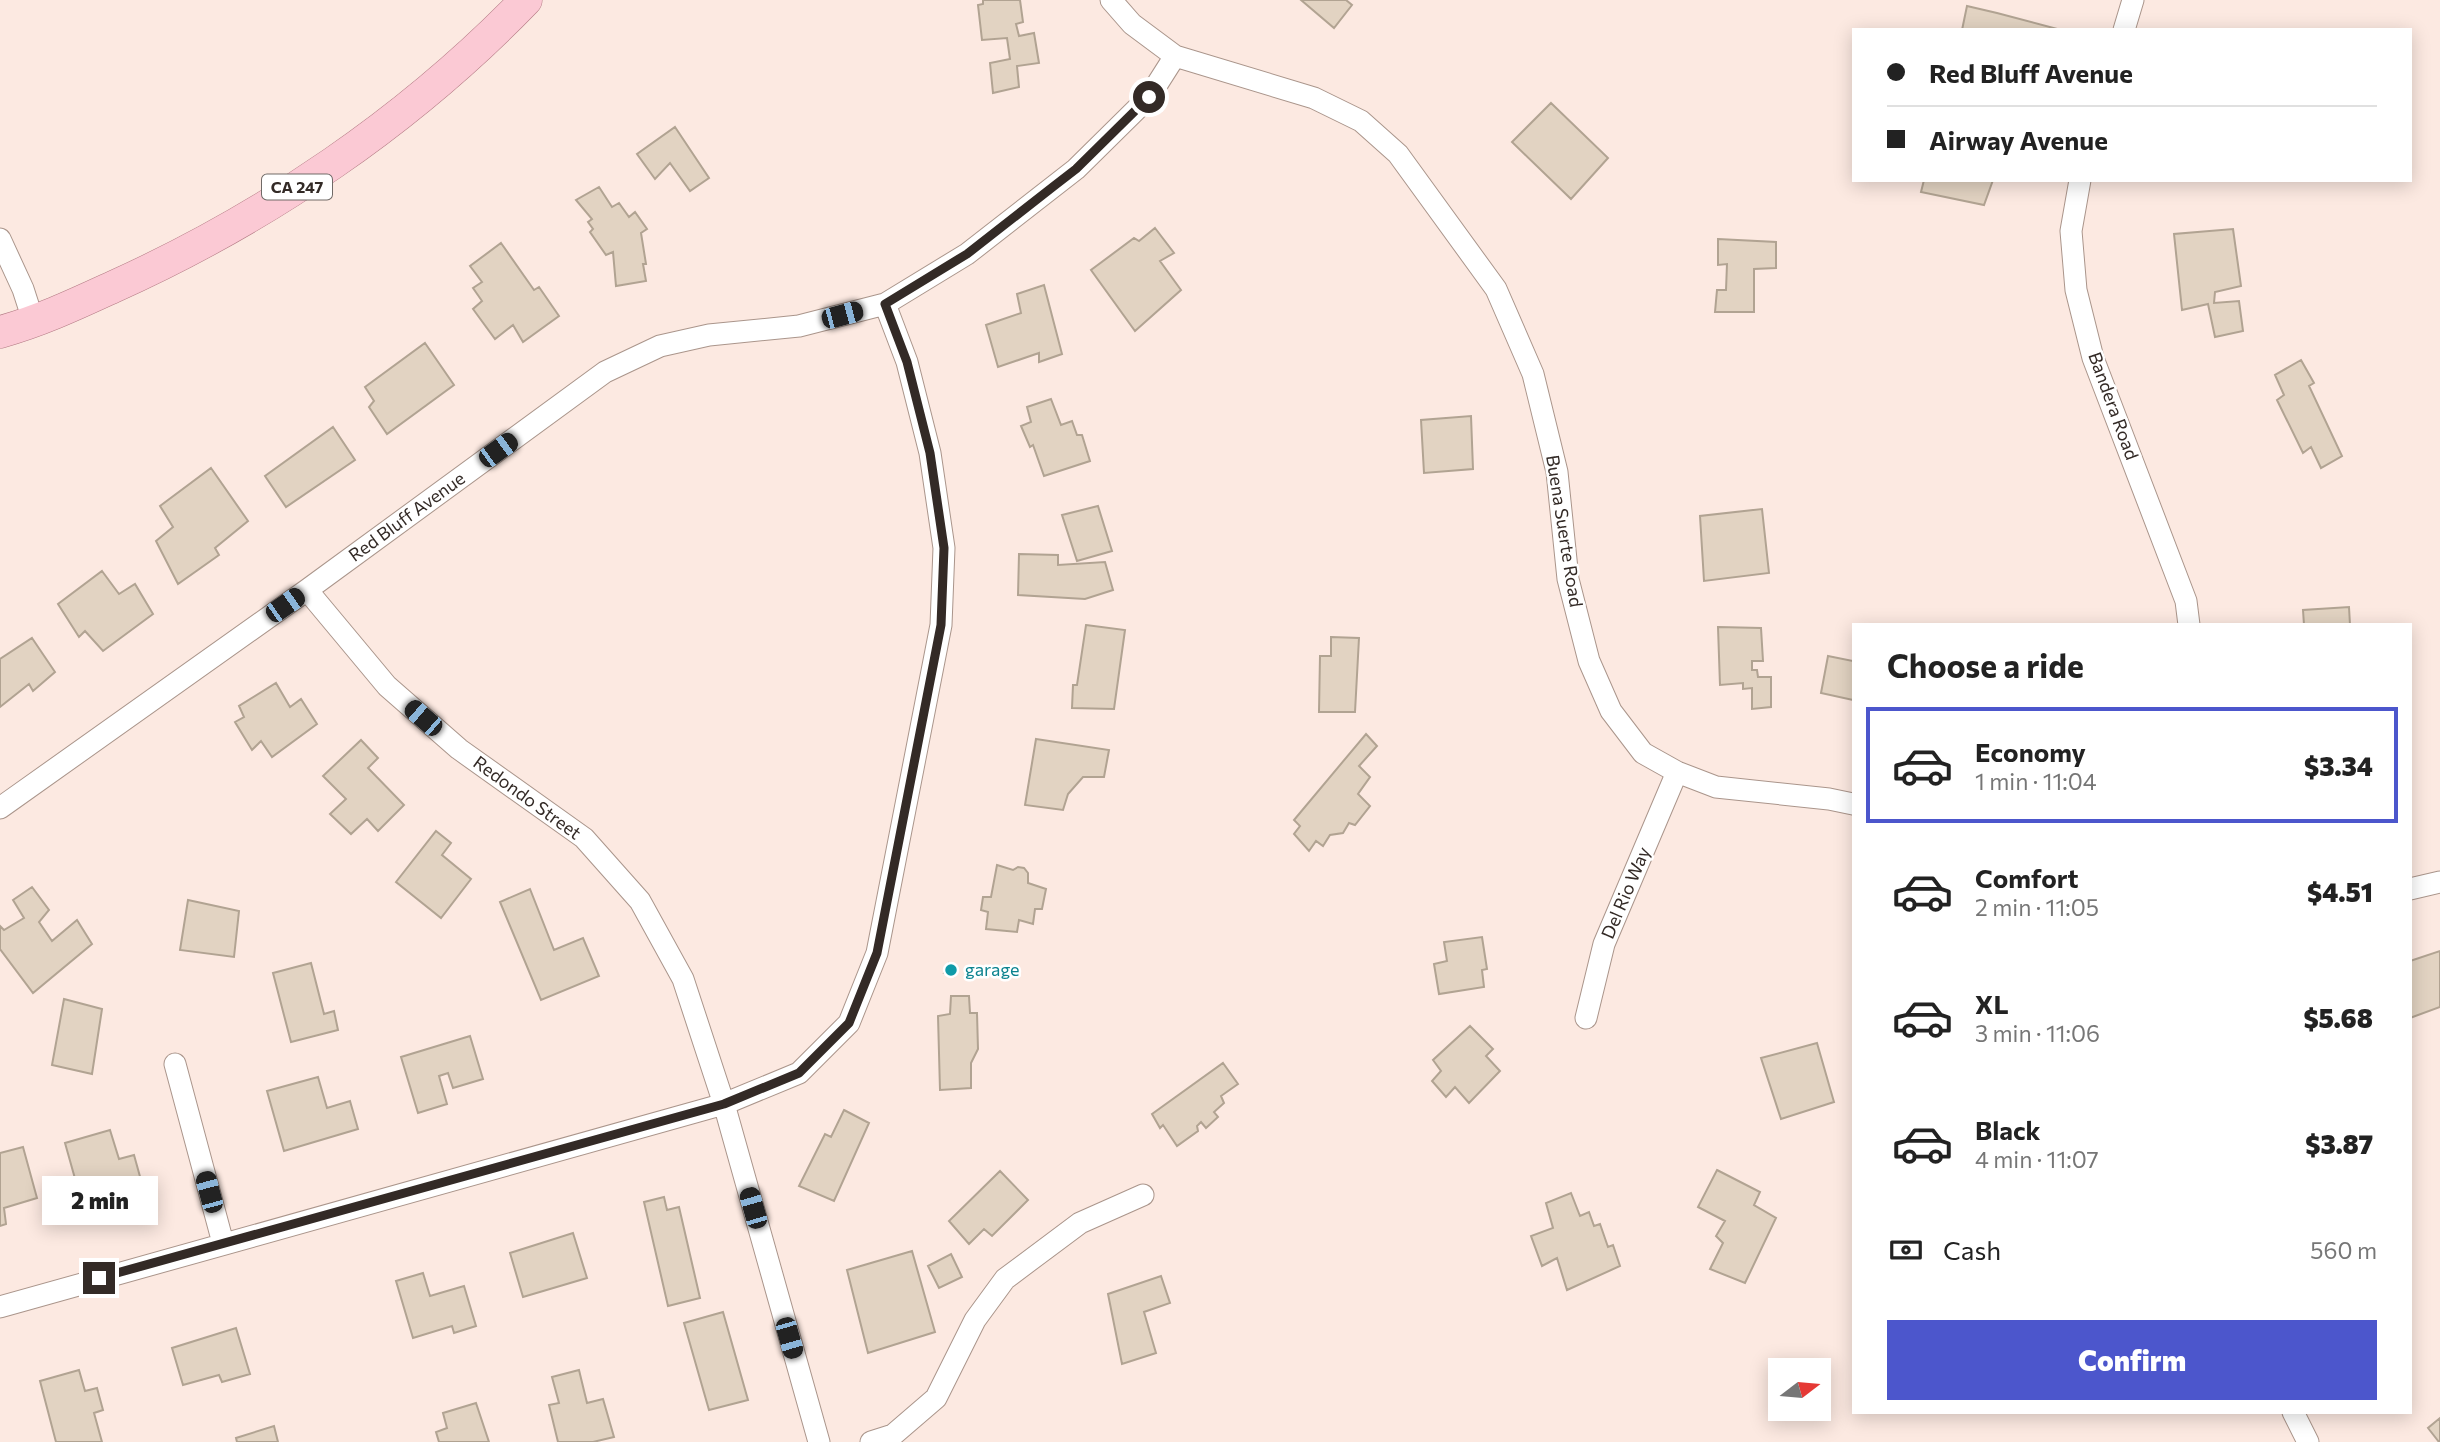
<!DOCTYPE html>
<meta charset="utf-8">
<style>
:root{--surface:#fff;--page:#f6f6f6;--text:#222;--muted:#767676;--line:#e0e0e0;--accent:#4c56cc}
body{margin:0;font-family:Commissioner,sans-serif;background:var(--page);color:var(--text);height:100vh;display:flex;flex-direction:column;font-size:26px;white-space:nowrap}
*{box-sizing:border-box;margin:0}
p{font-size:23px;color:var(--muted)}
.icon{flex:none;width:38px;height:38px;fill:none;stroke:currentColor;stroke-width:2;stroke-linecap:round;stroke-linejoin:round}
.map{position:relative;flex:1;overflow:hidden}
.drawer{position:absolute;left:1852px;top:623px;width:560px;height:791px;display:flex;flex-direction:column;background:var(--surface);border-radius:0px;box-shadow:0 4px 18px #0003}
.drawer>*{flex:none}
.hud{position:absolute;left:1852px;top:28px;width:560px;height:154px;border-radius:0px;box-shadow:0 4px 18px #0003;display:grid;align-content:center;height:154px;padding:0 35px;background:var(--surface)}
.needle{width:46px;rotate:74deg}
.buttons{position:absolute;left:1768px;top:1358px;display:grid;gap:14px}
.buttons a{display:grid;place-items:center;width:63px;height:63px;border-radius:0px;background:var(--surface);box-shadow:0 4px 18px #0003;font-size:35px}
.end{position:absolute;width:32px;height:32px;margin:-16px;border:9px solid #332a26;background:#fff;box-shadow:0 0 0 4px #fff}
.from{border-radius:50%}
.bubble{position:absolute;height:49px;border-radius:0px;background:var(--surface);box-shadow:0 4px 18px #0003;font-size:23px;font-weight:800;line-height:49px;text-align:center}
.car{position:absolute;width:21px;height:42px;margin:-21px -10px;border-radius:9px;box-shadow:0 0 5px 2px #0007;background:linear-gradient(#222 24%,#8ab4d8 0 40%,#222 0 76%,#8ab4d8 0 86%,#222 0)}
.hud b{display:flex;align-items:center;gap:24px;height:66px;font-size:26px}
.hud b+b{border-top:2px solid var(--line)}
.hud i{width:18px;height:18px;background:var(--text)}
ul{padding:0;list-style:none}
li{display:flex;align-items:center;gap:21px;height:116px;margin:0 14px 10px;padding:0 21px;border:4px solid transparent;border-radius:0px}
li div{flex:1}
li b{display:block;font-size:26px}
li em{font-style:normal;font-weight:800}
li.selected{border-color:var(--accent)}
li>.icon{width:63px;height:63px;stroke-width:1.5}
h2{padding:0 35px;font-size:32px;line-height:84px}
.pay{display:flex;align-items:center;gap:18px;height:77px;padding:0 35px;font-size:26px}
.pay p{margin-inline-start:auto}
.cta{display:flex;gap:14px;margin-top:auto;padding:14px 35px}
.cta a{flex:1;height:80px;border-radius:0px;background:var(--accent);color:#fff;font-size:28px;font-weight:800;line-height:80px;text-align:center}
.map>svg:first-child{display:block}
.building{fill:#e2d3c2;stroke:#b1a392;stroke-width:2}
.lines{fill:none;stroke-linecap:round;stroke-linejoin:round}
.minor-casing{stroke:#aa958b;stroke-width:23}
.primary-casing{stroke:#b37a84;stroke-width:33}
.minor{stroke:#fff;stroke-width:21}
.primary{stroke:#fbc9d4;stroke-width:32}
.route{stroke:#332a26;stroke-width:9}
.culture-dot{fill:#0f9aa8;stroke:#fff;stroke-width:2.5}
.labels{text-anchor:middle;stroke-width:5;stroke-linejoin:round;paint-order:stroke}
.shield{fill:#fff;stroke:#706a67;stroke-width:2}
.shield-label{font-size:16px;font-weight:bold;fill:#332a26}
.street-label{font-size:18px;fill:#332a26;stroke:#fff}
.culture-label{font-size:18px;fill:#0d838f;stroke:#fff;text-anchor:start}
</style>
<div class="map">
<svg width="2440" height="1442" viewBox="0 0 2440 1442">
<rect width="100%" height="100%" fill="#fce9e1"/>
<path class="building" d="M983,0h37l3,22 -7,2 3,12 15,-3 5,30 -22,3 2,21 -26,6 -3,-30 20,-4 -3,-21 -25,2 -4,-35 5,-1z
M1301,0h45l6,5 -18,23z
M1967,6l30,7 64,17h-99z
M1551,103l57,55 -37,41 -59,-57z
M675,127l34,51 -19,13 -20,-28 -15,16 -18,-25z
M1924,180h69l-9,25 -63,-13z
M599,187l13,20 7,-4 10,14 6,-5 12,17 -6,4 5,31h-3l3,17 -30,5 -3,-34 -7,3 -16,-23 3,-3 -5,-7 4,-3 -16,-19z
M1155,228l19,25 -14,8 21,29 -46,41 -44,-61 43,-32 5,3z
M2233,229l8,57 -26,6 -1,11 25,-2 4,30 -28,6 -7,-33 -26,6 -8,-76z
M1718,239l58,3v26l-22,1v43h-39l2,-22h9l1,-26 -9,1z
M501,243l33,47 5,-3 20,29 -36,26 -10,-17 -18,14 -22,-30 9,-8 -9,-13 9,-6 -12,-16z
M1044,285l18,69 -23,8v-9l-41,14 -12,-42 35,-12 -4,-19z
M425,343l29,42 -67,49 -18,-27 5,-6 -9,-14z
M2301,360l13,23 -5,3 33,70 -21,12 -10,-21 -8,6 -26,-53 7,-5 -9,-20z
M1051,399l10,26 11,-4 5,14h5l8,26 -46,15 -11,-31 -3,2 -9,-21 10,-4 -4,-15z
M1471,416l2,53 -49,4 -3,-53z
M333,427l22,33 -69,47 -21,-31z
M211,468l37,53 -33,27 4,7 -41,29 -22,-43 17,-14 -13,-21z
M1098,506l14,45 -35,10 -15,-46z
M1762,509l7,64 -65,8 -4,-65z
M1019,554l39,1v10l47,-3 8,28 -28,9 -67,-4z
M102,571l17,23 16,-10 18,30 -50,37 -18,-20 -6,6 -21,-33z
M2349,607l1,18h-46l-1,-15z
M1086,625l39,5 -11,79 -42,-1 1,-23h4z
M1718,627l43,1 2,33h-11v9h5l1,7h13v30l-19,2v-21l-9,1v-6l-23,2z
M1331,637l28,1 -4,74h-36l1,-56h11z
M32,638l23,34 -22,19 -4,-7 -29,23v-48z
M1828,656l25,5v39l-32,-7z
M276,683l14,24 11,-8 16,25 -45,33 -11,-16 -9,9 -17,-28 9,-5 -5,-11z
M1366,734l11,12 -18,20 11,11 -12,17 12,12 -15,19 -6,-2 -6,10 -13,2 -7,11 -7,-5 -7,10 -15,-17 6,-8 -6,-6z
M1036,739l73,11 -5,27h-21l-15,17 -5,16 -38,-5z
M361,740l17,18 -10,10 36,37 -26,26 -11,-12 -16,15 -21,-20 16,-15 -23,-23z
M436,831l15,12 -9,12 29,24 -30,39 -45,-36z
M997,865l16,5 5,-3 6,1 4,5v10l18,6 -4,20h-7l-2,15 -14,-4 -2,12 -31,-3 2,-17 -7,-2 2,-13h8z
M32,887l17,23 -10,12 13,19 25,-21 15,24 -59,49 -33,-44v-23l4,4 20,-12 -11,-18z
M530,889l24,61 29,-12 16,38 -58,24 -41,-98z
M188,900l51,11 -5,46 -54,-7z
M1482,937l5,32 -5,1 2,17 -45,7 -5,-30 13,-3 -3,-19z
M2440,951v56l-30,11v-57z
M311,963l13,51 10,-3 4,19 -47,12 -18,-69z
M949,963l8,4 -3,9 -10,-3z
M951,996h18l1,17h7l1,36 -7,14v25l-31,2 -2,-74 12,-2z
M64,999l38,10 -10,65 -40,-9z
M1470,1026l23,23 -7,7 14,15 -31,32 -14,-16 -9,10 -14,-16 9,-10 -8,-11z
M470,1036l13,43 -30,9 -5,-15 -9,3 8,28 -29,9 -17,-56z
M1817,1043l17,59 -53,17 -20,-61z
M1223,1063l15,21 -17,12 3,7 -10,9 4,5 -12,11 -5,-6 -4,4 1,5 -21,15 -14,-21 -3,3 -8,-14z
M318,1077l9,31 23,-7 8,28 -74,22 -17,-60z
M844,1110l25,13 -35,78 -35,-15 26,-52 6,3z
M110,1130l9,29 15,-4 10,36 -61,16 -18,-64z
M23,1147l14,51 -33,10 2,16 -6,2v-73z
M1717,1170l43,22 -6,13 22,13 -31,65 -35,-14 13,-26 -7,-7 9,-15 -27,-14z
M1000,1171l28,29 -36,36 -8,-7 -15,15 -20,-23z
M1571,1193l9,23 9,-4 5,14 6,-2 8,23 5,-2 7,21 -53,24 -10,-32 -15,8 -11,-30 22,-8 -7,-25z
M664,1197l3,13 12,-3 21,91 -32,8 -24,-104z
M573,1233l14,45 -64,19 -13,-44z
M912,1251l23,81 -67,21 -21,-83z
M951,1254l11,23 -23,11 -11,-22z
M423,1273l7,23 34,-10 12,40 -22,7 -2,-7 -39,12 -17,-57z
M1161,1276l9,27 -26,9 12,41 -34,11 -14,-70z
M723,1312l25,88 -39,10 -25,-87z
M236,1328l14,46 -28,8 -3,-7 -36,10 -11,-37z
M79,1370l6,21 12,-3 6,22 -9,3 8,29h-46l-16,-61z
M579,1370l8,33 16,-4 11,38 -21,5h-35l-9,-37 10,-2 -7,-26z
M476,1403l13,39h-50l-3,-10 11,-4 -4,-15z
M2440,1418v24h-1l-11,-14z
M274,1426l4,16h-41l-1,-4z"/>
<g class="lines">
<defs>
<path id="minor" d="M1111,0l21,24 43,32 139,42 47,23 37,33 98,135 37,85 24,98 11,107 21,82 22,50 32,42 34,19 39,15 113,12 24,5
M2124,30l9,-30
M2080,180l-9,51 5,59 17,68 93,243 3,24
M0,239l23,50 11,34
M307,590l80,96 72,63 125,89 56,63 43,78 41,125 95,338
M0,808l307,-218 298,-218 55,-26 49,-11 90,-9 86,-22 82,-50 109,-85 73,-72 26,-41
M2410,889l30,-7
M1586,1018l18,-74 73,-172
M175,1064l48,179
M0,1307l724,-203 75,-31 50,-50 28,-70 64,-328 3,-77 -14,-95 -23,-91 -22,-58
M2293,1412l15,30
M871,1442l22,-7 43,-37 39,-78 30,-41 75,-56 63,-28"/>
<path id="primary" d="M0,332c40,-11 76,-28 113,-45 153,-69 296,-166 413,-287"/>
</defs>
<use href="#minor" class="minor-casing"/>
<use href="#primary" class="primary-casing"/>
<use href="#minor" class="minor"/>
<use href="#primary" class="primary"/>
</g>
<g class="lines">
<path class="route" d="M99,1278l625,-174 75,-31 50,-50 28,-70 64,-328 3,-77 -14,-95 -23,-91 -22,-58 82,-50 87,-68 22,-17 73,-72"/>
</g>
<circle class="culture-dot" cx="951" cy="970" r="7"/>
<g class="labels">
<rect class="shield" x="262" y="174.5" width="70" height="25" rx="5"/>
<g class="shield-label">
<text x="297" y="193">CA 247</text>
</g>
<g class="street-label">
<text transform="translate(2113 406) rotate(70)" y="6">Bandera Road</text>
<text transform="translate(407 517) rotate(-36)" y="6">Red Bluff Avenue</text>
<text transform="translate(1564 531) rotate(81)" y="6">Buena Suerte Road</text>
<text transform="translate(527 798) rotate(36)" y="6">Redondo Street</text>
<text transform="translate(1626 893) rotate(-67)" y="6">Del Rio Way</text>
</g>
<g class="culture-label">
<text x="965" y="976">garage</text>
</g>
</g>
</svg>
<div class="buttons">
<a><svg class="needle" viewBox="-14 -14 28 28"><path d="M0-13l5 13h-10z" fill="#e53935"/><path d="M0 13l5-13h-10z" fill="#767676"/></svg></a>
</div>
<i class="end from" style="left:1149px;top:97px"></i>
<i class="end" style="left:99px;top:1278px"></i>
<div class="bubble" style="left:42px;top:1176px;width:116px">2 min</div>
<i class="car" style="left:842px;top:315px;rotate:75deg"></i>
<i class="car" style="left:498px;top:450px;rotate:54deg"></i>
<i class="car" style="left:285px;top:605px;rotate:55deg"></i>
<i class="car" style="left:423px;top:718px;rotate:311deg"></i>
<i class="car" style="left:209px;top:1192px;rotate:345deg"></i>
<i class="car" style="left:753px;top:1208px;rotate:344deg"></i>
<i class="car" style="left:789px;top:1338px;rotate:164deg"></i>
<div class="hud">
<b><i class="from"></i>Red Bluff Avenue</b>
<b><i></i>Airway Avenue</b>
</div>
<section class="drawer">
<h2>Choose a ride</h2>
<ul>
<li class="selected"><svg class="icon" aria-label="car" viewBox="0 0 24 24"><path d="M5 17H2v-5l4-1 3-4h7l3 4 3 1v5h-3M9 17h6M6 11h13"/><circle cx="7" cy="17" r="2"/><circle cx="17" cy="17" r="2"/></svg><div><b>Economy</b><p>1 min · 11:04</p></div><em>$3.34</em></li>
<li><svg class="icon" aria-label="car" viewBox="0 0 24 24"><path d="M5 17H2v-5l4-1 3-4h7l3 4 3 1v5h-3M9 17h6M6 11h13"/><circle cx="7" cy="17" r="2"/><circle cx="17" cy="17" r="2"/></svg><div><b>Comfort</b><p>2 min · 11:05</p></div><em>$4.51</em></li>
<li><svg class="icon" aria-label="car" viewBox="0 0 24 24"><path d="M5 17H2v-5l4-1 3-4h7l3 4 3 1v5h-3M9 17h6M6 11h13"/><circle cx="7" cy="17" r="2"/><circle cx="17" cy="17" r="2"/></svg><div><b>XL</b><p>3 min · 11:06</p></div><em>$5.68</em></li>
<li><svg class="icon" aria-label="car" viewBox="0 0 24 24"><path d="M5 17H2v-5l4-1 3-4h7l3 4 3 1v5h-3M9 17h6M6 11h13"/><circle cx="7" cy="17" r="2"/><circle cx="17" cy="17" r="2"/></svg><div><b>Black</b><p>4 min · 11:07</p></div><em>$3.87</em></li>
</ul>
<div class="pay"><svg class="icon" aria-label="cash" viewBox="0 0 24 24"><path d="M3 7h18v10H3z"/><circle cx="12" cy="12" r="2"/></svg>Cash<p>560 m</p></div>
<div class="cta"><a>Confirm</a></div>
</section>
</div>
